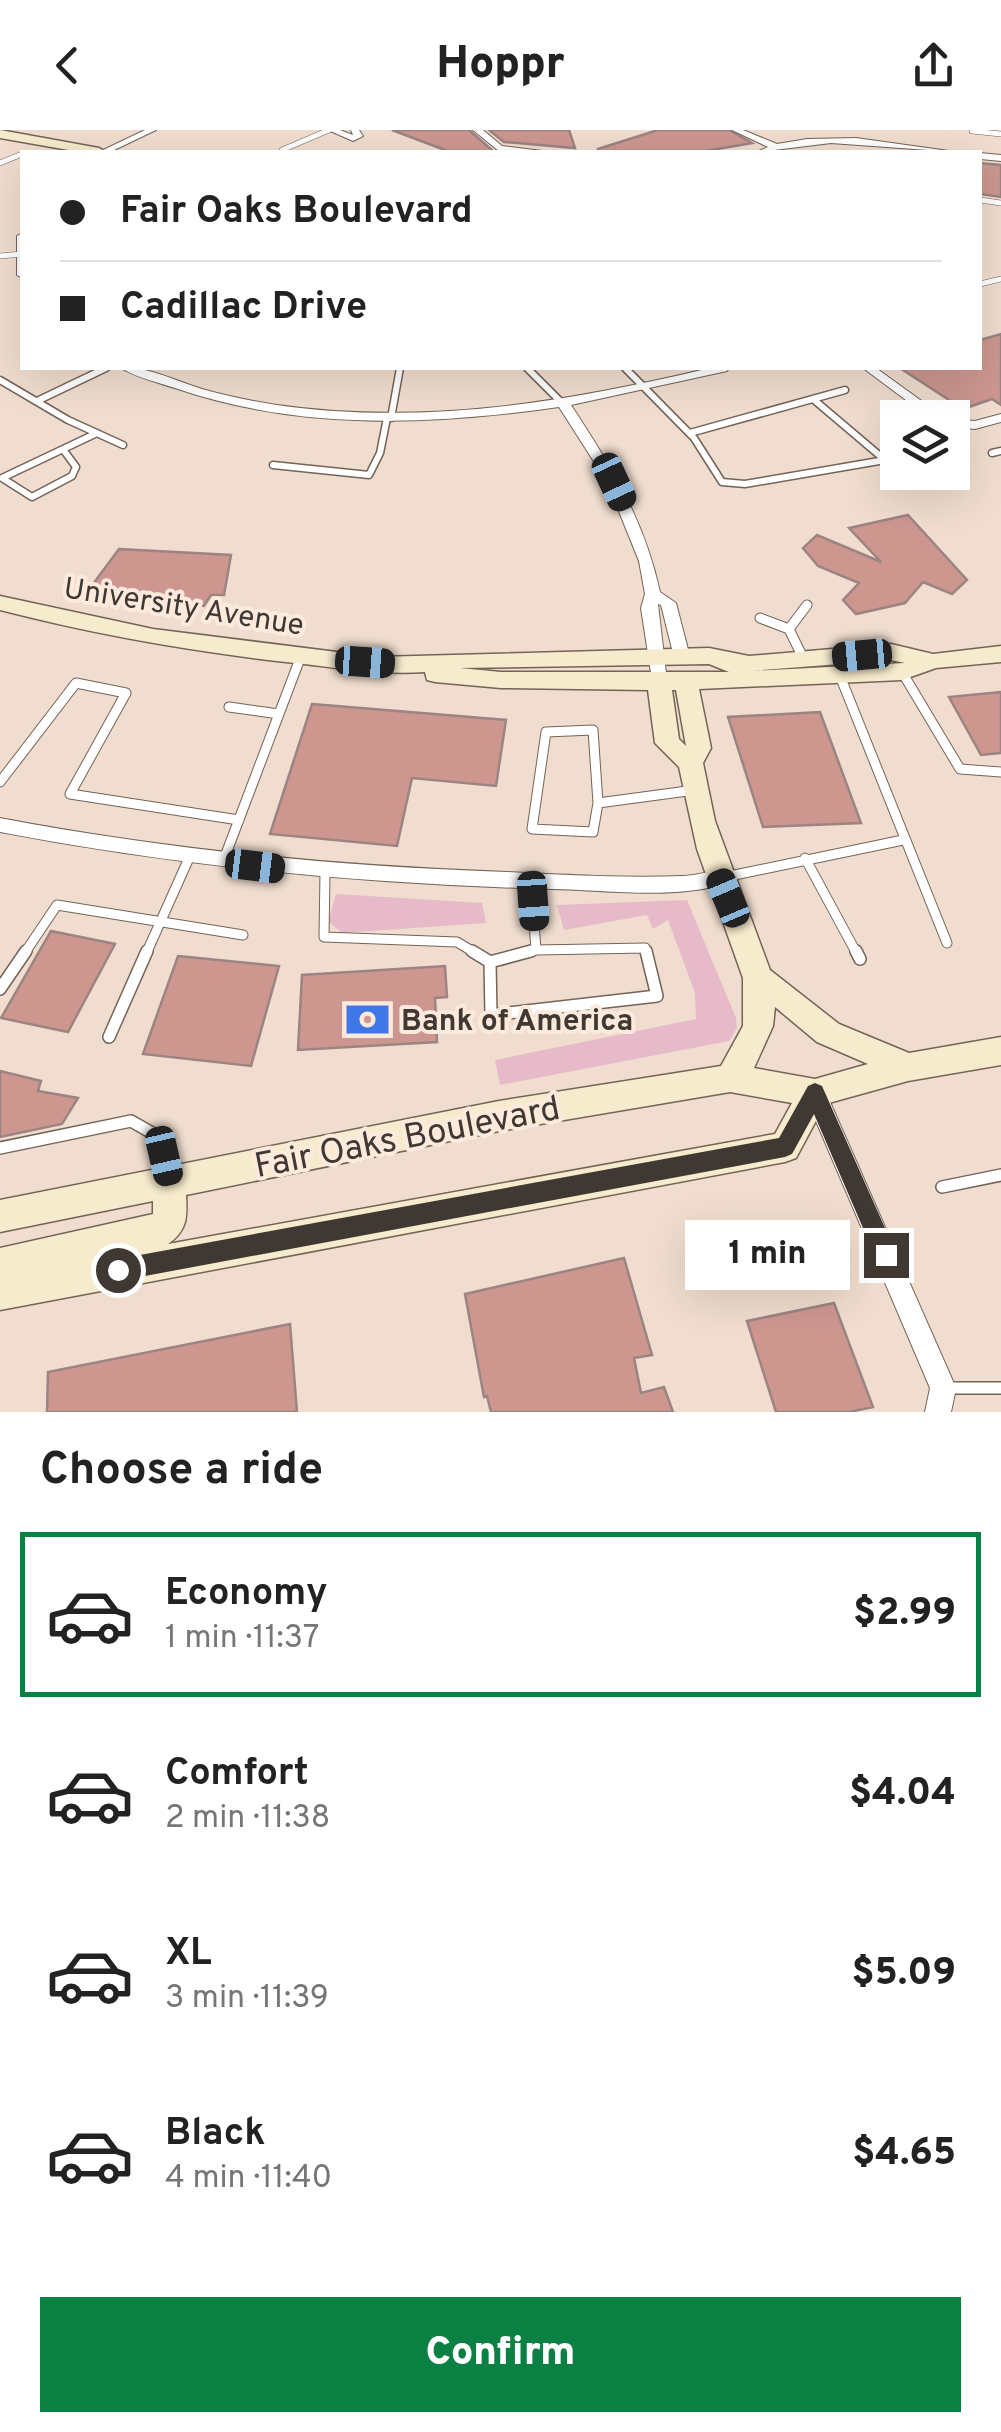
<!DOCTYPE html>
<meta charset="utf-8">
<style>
:root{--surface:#fff;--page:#f2f2f2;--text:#222;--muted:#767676;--line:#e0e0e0;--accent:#0b8043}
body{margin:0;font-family:Overpass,sans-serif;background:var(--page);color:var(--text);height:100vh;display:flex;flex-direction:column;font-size:38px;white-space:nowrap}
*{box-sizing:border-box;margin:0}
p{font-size:32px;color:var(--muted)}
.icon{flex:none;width:55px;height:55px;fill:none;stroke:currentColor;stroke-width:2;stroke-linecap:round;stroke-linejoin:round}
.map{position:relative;height:1282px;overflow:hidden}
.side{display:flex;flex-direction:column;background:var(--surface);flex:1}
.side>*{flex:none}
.guide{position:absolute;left:20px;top:20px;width:962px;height:220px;border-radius:0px;box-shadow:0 10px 40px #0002;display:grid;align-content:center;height:220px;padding:0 40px;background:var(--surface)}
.controls{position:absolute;left:880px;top:270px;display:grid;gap:20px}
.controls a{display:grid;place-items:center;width:90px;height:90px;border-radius:0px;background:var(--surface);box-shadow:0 10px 40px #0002;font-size:50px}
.end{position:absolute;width:45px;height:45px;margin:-22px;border:12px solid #403833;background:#fff;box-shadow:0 0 0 5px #fff}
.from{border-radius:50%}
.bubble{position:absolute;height:70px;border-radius:0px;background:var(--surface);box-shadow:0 10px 40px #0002;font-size:32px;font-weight:800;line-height:70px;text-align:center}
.car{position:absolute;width:30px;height:60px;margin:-30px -15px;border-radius:12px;box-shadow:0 0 8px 2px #0007;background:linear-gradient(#222 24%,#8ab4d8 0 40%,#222 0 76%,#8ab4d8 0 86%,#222 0)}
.guide b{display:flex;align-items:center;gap:35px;height:95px;font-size:38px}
.guide b+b{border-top:2px solid var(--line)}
.guide i{width:25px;height:25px;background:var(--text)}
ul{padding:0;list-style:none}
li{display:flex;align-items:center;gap:30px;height:165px;margin:0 20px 15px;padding:0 20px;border:5px solid transparent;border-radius:0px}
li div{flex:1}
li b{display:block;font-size:38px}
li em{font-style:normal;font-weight:800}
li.on{border-color:var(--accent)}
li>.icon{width:90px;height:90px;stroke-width:1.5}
h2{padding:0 40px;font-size:45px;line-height:120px}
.action{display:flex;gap:20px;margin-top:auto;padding:20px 40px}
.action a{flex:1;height:115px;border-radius:0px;background:var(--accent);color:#fff;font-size:40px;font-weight:800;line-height:115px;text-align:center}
header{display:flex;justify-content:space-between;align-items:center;height:130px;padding:0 40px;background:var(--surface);font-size:45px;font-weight:800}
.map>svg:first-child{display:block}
.green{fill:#e6bac9}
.building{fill:#cd9790;stroke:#9b8481;stroke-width:2.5}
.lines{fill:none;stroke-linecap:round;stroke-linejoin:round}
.lane-far3-casing{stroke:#746357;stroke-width:6}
.lane-far2-casing{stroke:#746357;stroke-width:9}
.lane-far1-casing{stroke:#746357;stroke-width:11}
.lane-casing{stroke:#746357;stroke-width:14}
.street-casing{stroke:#746357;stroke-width:2}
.secondary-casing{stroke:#746357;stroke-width:3}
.lane-far3{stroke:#fff;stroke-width:5}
.lane-far2{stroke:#fff;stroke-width:6}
.lane-far1{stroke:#fff;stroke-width:9}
.lane{stroke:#fff;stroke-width:11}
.street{fill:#fff;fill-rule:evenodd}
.secondary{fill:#f6ebcc;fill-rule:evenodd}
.route{fill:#403833}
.labels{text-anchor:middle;stroke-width:8;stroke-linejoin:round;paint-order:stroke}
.street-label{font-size:30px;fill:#403833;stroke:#fdeadc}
.poi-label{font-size:30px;font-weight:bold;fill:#403833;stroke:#fdeadc;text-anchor:start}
.near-street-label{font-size:35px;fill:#403833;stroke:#fdeadc}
</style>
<header><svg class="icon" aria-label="back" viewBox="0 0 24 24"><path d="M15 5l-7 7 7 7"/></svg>Hoppr<svg class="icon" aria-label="share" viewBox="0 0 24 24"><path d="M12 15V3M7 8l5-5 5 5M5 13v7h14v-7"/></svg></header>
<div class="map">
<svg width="1001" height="1282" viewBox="0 0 1001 1282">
<rect width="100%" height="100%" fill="#f0ddcf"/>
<path class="green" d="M336,764l146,9 4,20 -144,10 -14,-12z
M687,770l49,118 1,10 -8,13 -229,44 -5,-25 201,-41 -1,-26 -27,-73 -15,9 -6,-14 -83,15 -7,-25z"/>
<path class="building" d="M392,0h77l24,21 -43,1z
M489,0h80l6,18 -71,-6z
M658,0h71l23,13 -52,9h-102v-3z
M980,33l21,2v32l-21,-3z
M1001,204v71l-9,-6 -29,10 -63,-41h80v-28z
M908,385l59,65 -15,14 -29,-12 -18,21 -49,11 -13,-14 16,-17 -41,-17 -15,-18 14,-13 64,27 -32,-34z
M119,419l112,6 -7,40h-13l-7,11 -114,-18z
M1001,562v61l-20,2 -32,-58z
M312,574l194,16 -10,66 -84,-8 -15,68 -127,-12z
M820,582l41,111 -98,4 -35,-110z
M51,801l64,13 -47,88 -67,-14z
M178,826l101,10 -28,100 -108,-12z
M445,836l2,31 -12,1 2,44 -139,8 4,-75z
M0,941l41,10 -3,10 40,7 -16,26 -62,13z
M624,1128l28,97 -18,3 7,35 23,-6 9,25h-182l-4,-16 -3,1 -19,-103z
M834,1173l39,104 -24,5h-73l-29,-91z
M290,1194l7,88h-250l1,-40z"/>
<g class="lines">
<defs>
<path id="lane-far3" d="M972,1l29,3
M282,20l47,-20
M0,33l22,-9
M980,70l21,3
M0,126l22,-2
M980,154l21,-5"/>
<path id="lane-far2" d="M527,238l37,37
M625,238l69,70 28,44 23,2 140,-24
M0,250l68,40 55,25
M813,269l72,61
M37,271l69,-33
M391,288l9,-50
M690,303l155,-43
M65,322l11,15 -4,9 -40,21 -30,-19 95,-45
M992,323l9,-2
M273,335l96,10 11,-22 7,-35"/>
<path id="lane-far1" d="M760,488l29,11 15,31
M789,499l18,-24
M902,542l58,97 41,3
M840,546l107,267
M229,577l50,7
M593,600l5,73 -5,29 -61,-3 14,-97z
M0,652l76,-99 50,10 -56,101 169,26
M598,673l97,-13
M805,728l52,96
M224,729l77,-203
M325,742l-1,65 133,5 20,12
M725,747l178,-37
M531,752l5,68
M536,820l109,-2 1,6
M24,824l33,-49 186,30
M146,824l43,-96
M521,824l15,-4"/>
<path id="lane" d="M472,821l18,11
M531,821l-41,11 1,53 166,-19 -11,-45
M856,821l4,8
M0,859l26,-38
M109,907l38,-86
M0,1018l131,-27 23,13 14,40
M942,1057l59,-12
M944,1258h57"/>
<path id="street" d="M145,0h11l-46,22h-11z
M328,0h12l13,5 -2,-5h8l4,6 -10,5z
M473,0h10l19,16 49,6h-51z
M732,0h11l34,14 30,-5 49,-1 100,14 -125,-9 -74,9 11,-5z
M980,23l21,2v6l-21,-2z
M22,103v45l-5,-3v-39z
M121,238c27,-2 54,13 81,21 24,7 50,12 75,16 146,21 291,-3 433,-37h19l-2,3 -156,34c40,61 73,114 89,187l16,11 14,54 -8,5 -8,-5 -13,-52 -3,-1 9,78 -8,6 -6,-2 -12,-78 4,-14 -6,-33 -32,-79 -48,-75c-126,18 -258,24 -381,-18 -18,-6 -41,-11 -57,-21z
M863,238h13l69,50h-15z
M1001,284v8l-26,7 -23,-2v-8l23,2z
M0,688c168,32 336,48 507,54 58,3 117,6 175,4 15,0 30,-7 45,-3l2,5 -2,5c-52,17 -120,7 -175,6 -186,-5 -369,-22 -552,-57z
M815,953l8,3 133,302 -5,24h-26l5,-24 -126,-295 3,-7z"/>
<path id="secondary" d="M0,0l99,18 7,4h-26l-80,-14z
M0,466l153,33 224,28 332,-9 40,8 142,-12 42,10 68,-8v16l-65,6 -34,12 -203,9 12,59 -8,15 12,58 55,149 69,54 70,29 92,-16v28l-93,16 -83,23 -29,54 -11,4 -785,148v-62l153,-34v-13l-153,31v-32l499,-99 222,-35 22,-40v-48l-46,-129 -18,-82 -24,-24 -7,-53 -147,-2 -66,-6 -8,-2 -2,-8c-44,3 -87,-4 -130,-9 -100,-11 -198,-28 -295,-53zM891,530l14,3 -155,8zM709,534l20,8h-228l-41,-4zM672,560h4l10,56 -7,-7zM775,877l42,35 51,22 -53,15 -61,-11 19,-42zM730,962l62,11 -17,31 -607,110c20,-14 19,-27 18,-49l313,-64z"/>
</defs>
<use href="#lane-far3" class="lane-far3-casing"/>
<use href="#lane-far2" class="lane-far2-casing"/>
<use href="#lane-far1" class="lane-far1-casing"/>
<use href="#lane" class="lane-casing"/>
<use href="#street" class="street-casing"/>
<use href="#secondary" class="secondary-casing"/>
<use href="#lane-far3" class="lane-far3"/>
<use href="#lane-far2" class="lane-far2"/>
<use href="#lane-far1" class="lane-far1"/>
<use href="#lane" class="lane"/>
<use href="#street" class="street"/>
<use href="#secondary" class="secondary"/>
</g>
<path class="route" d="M815,953l7,3 75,169 -11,11 -8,-3 -64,-149 -22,40 -7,3 -667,124 -11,-11 11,-11 661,-121 29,-52z"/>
<defs>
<symbol id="bank-bare" viewBox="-9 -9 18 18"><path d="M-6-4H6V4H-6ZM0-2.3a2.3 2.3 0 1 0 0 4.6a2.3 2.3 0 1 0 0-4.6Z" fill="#4077e8" stroke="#fdeadc" stroke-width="2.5" paint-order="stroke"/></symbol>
</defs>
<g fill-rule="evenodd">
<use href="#bank-bare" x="336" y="858" width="63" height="63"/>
</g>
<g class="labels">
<g class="street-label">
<text transform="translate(184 476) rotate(9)" y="10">University Avenue</text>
</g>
<g class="poi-label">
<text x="401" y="900">Bank of America</text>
</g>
<g class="near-street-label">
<text transform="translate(407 1006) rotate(-11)" y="12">Fair Oaks Boulevard</text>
</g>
</g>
</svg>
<div class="controls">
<a><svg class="icon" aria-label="layers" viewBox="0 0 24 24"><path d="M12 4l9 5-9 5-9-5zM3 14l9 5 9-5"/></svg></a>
</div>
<i class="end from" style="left:118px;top:1140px"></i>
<i class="end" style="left:886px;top:1125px"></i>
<div class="bubble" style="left:685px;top:1090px;width:165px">1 min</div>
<i class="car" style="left:614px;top:352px;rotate:155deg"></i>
<i class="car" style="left:862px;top:525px;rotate:265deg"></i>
<i class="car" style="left:365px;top:532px;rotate:94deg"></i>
<i class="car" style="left:255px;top:736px;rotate:97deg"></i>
<i class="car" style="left:728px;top:768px;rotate:337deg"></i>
<i class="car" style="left:533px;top:771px;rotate:176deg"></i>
<i class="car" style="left:164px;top:1026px;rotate:167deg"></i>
<div class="guide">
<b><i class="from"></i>Fair Oaks Boulevard</b>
<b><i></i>Cadillac Drive</b>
</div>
</div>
<section class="side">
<h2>Choose a ride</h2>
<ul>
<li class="on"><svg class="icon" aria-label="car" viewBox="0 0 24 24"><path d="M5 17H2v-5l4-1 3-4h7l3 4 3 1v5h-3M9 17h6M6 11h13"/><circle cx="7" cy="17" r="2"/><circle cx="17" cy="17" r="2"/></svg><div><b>Economy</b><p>1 min · 11:37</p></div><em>$2.99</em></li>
<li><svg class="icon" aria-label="car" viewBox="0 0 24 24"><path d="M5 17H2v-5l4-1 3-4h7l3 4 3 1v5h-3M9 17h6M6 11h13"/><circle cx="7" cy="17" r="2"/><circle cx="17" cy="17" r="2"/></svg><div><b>Comfort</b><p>2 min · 11:38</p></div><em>$4.04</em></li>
<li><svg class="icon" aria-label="car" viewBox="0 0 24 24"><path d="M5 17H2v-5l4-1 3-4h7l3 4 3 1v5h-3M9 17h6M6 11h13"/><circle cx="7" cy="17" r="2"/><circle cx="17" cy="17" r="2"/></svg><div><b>XL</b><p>3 min · 11:39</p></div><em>$5.09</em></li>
<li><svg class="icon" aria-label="car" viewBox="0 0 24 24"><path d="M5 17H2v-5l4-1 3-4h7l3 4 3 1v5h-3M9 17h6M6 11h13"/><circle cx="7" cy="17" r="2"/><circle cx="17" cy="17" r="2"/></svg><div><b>Black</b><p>4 min · 11:40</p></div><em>$4.65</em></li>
</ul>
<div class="action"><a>Confirm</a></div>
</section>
